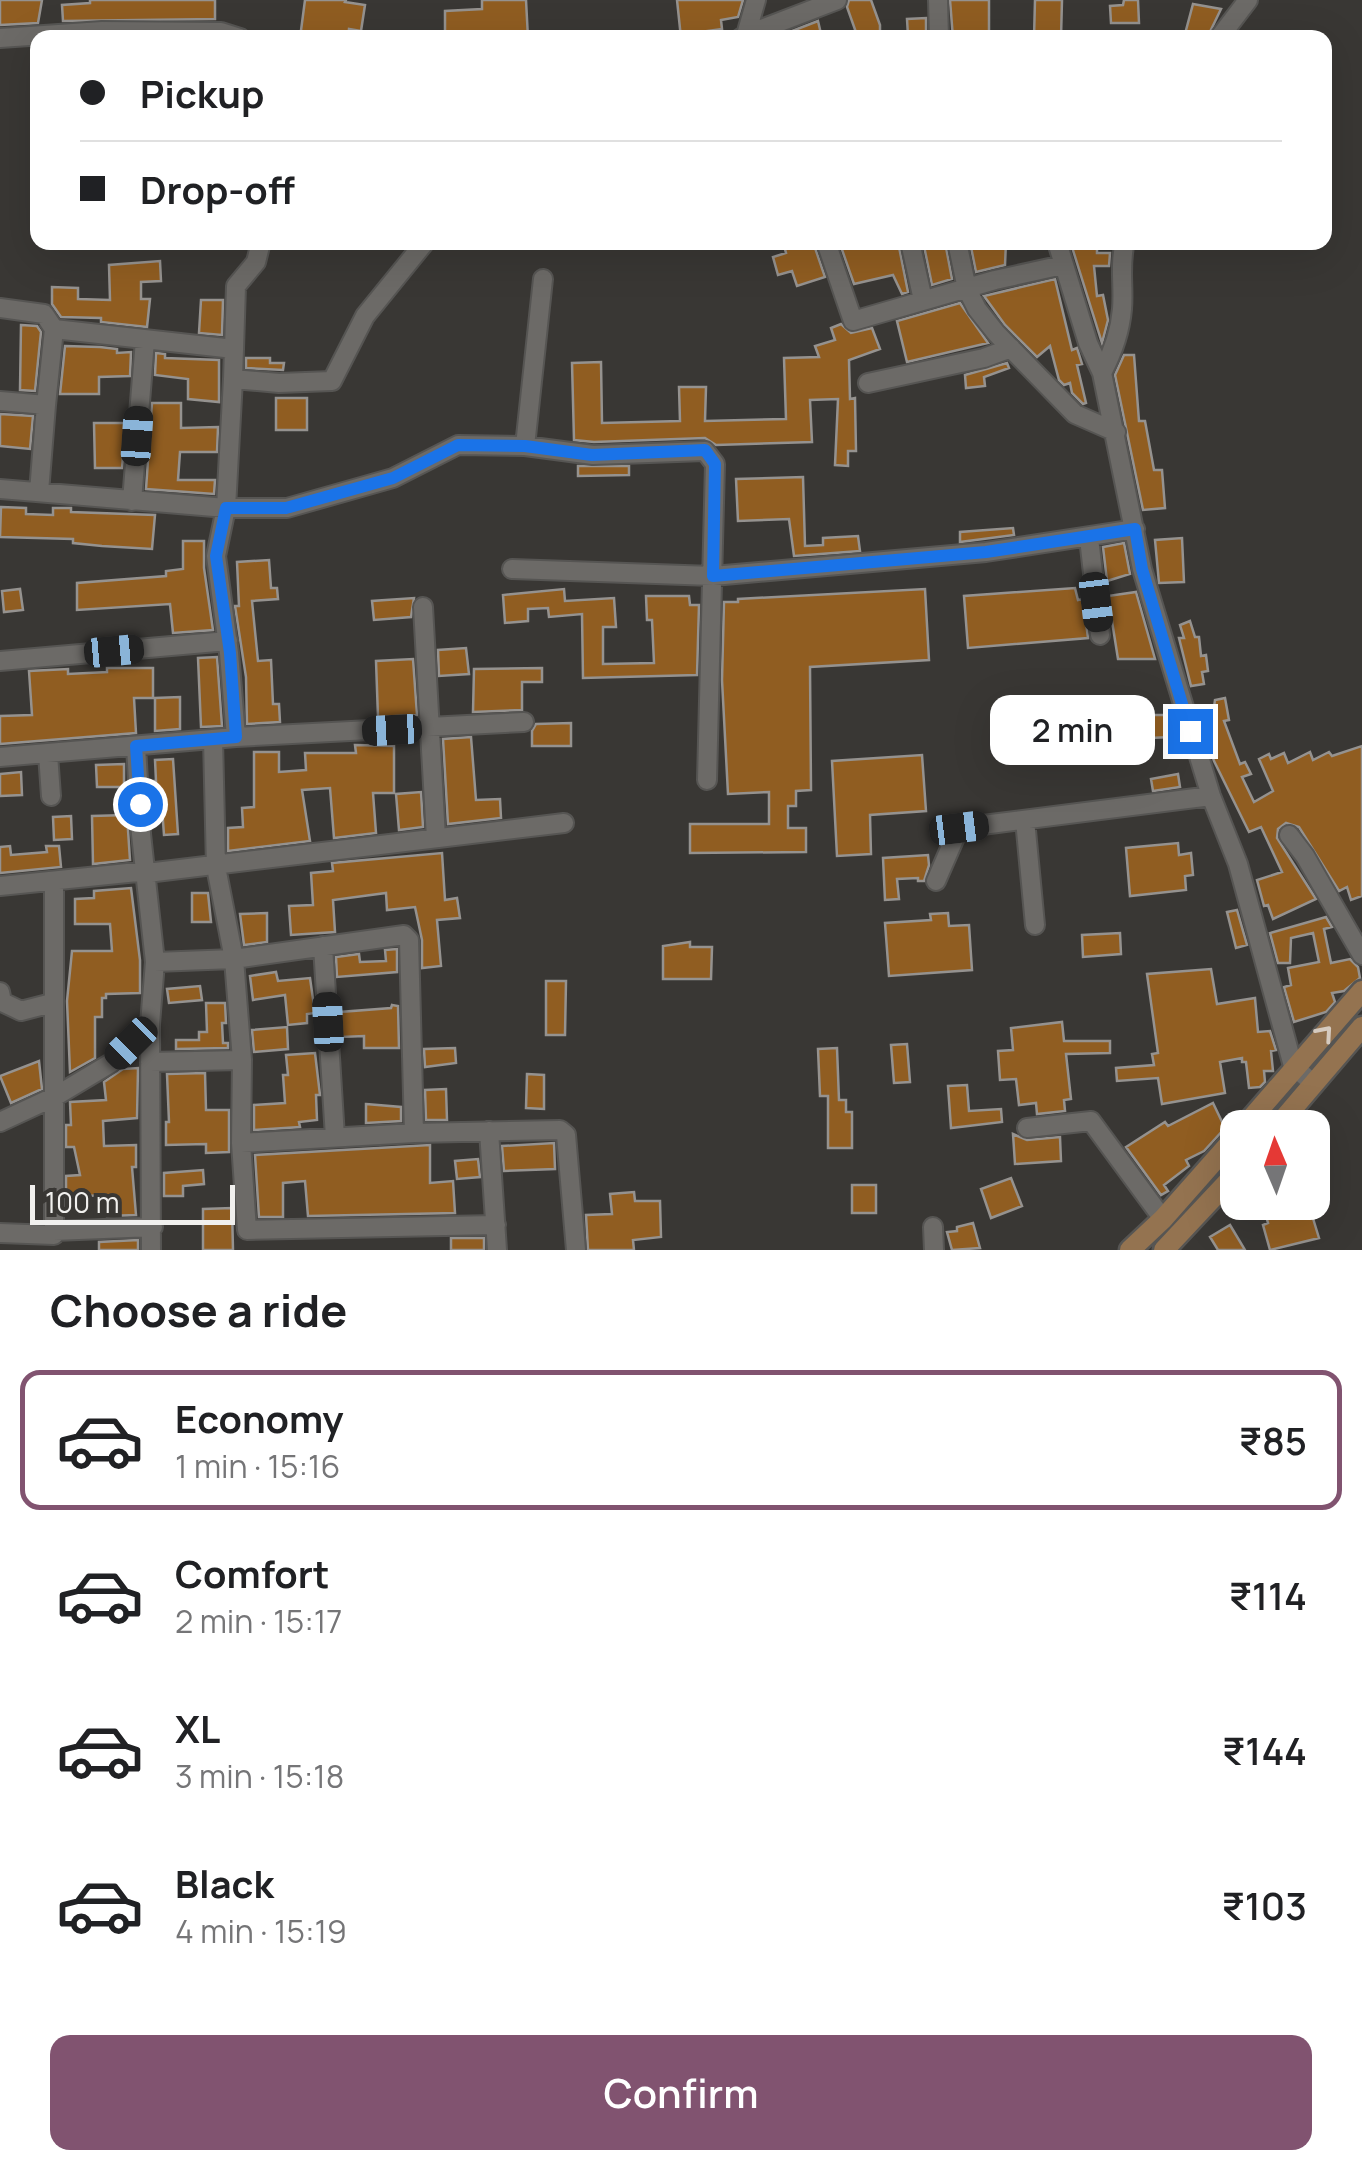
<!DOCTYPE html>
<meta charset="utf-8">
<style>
:root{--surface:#fff;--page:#f6f6f6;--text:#202124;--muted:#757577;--line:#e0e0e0;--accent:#815370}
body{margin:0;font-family:Manrope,sans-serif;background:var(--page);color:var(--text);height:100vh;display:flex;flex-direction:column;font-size:38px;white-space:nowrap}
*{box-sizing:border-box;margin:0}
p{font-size:32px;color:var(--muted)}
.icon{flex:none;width:55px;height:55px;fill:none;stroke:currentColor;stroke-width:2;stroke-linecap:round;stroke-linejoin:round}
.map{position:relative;height:1250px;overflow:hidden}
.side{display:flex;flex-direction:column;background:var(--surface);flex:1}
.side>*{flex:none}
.guide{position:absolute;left:30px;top:30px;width:1302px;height:220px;border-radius:20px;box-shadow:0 10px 40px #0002;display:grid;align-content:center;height:220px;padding:0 50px;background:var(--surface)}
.needle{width:65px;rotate:358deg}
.controls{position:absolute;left:1220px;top:1110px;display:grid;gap:20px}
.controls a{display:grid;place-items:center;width:110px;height:110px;border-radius:20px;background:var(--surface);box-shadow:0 10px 40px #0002;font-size:50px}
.scale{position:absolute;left:30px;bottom:25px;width:205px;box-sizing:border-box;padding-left:10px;border:5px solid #f1f0ee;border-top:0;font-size:28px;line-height:35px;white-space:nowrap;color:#f1f0ee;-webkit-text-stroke:8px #393734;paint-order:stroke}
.end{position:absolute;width:45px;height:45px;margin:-22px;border:12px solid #1a73e8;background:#fff;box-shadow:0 0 0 5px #fff}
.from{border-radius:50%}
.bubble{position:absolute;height:70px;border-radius:20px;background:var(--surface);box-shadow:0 10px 40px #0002;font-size:32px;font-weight:600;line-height:70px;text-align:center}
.car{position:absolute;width:30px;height:60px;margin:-30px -15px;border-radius:12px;box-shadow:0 0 8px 2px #0007;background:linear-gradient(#222 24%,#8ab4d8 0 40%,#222 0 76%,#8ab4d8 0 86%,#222 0)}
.guide b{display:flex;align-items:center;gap:35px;height:95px;font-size:38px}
.guide b+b{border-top:2px solid var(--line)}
.guide i{width:25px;height:25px;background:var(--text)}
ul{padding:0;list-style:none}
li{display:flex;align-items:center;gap:30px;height:140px;margin:0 20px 15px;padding:0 30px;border:5px solid transparent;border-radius:20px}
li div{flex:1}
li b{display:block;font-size:38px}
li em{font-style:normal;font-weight:600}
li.current{border-color:var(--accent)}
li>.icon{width:90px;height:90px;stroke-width:1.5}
h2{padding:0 50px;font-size:45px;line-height:120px}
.action{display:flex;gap:20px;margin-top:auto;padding:20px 50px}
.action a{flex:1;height:115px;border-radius:20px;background:var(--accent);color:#fff;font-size:40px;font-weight:600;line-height:115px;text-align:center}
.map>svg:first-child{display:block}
.building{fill:#905d21;stroke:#95928f;stroke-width:2.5}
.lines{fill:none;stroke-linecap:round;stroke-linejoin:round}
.minor-casing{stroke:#565553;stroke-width:22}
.major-casing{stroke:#565553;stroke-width:25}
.minor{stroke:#6c6a67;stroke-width:18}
.major{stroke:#947350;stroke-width:20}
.oneway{stroke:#d5cabf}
.route{stroke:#1a73e8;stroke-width:12}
</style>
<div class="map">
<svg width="1362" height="1250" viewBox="0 0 1362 1250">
<rect width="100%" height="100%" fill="#393734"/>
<path class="building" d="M0,0h42l-4,23 -38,2z
M90,0h125v19l-152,2 -1,-16 28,-2z
M305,0h41l-1,2 20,3 -4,26 -12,-2 -1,9h-48z
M482,0h44l2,38h-83v-27l37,-2z
M677,0h66l-5,17 -17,3 1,9 -15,2v5l-17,2h-9z
M849,0h22l9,25v13h-22l-11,-31z
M950,0h39v38h-36z
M1035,0h27l-1,38h-27z
M1124,0h14l1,23h-28l-1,-17 13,-1z
M1193,4l28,5 -14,29 -22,-4z
M926,18v17l-18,1 -1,-17z
M818,21l4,17h-48z
M783,242h30l12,35 -28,9 -5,-15 -14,4 -5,-18 13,-4z
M844,242h54l10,50 -6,2 -9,-19 -39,9 -14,-40z
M941,242h4l7,37 -20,6 -8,-39z
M970,242h36l-1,23 -29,7z
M1083,242h14v11h13l-1,13h-15l3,30 6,-1 5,25 -6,23 -30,-96z
M160,261l1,20 -20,1v17h9l-3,28 -46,-5v-4l-40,-1 -9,-13v-17l26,1v11l32,1 -1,-35z
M1055,279l17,71 5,-2 5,16 -5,1 9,38 -3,1 -11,-11 -2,-10 -6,2 -5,-5 -9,-34 -13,11 -32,-32 -21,-29z
M201,300h22l-1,35 -23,-2z
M960,303l28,40 -81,19 -10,-41z
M841,324l10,9 21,-5 8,21 -31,11 1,39 5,-1 1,53h-8v15l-13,-1 3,-66 -28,1 2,42 -96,3 -11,-7 -111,4 -20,-2 -2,-77 29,-1 1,61 78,-2 -1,-34h27l-1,34 81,-2 -2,-61 35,-1 -4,-11 20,-6 -4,-12z
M21,325l16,1 4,6 -6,59 -15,-1z
M65,346l35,1 17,2v4l14,-1 -1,24 -31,1v17h-39z
M156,353l9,1v4l54,2v42l-31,-3v-20l-33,-4z
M1124,355h10l5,66h6l9,49h8l3,38 -22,2 -28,-135z
M246,358h24v5h14l-1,7 -37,-2z
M1007,363l2,5 -25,9 1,9 -19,2 -1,-13z
M276,398h31v32h-31z
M152,403h29v25l37,-1 -1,25h-37l-2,28h37l-1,14 -68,-5z
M0,414l33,2 -3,33 -30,-3z
M94,423h32l-4,45h-27z
M578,466h51v9l-51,1z
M803,477l2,69 18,-1v-7l35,-2 2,15 -66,5 -5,-37 -51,2 -2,-42z
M1,507l25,1v6l27,1v-7h18v4l84,3 -3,34 -50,-3 -29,-3v-4l-73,-2z
M1013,528l1,7 -54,7v-10z
M1182,538l2,44 -25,1 -4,-43z
M183,541h21v27l9,62 -40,3 -3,-29 -93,6v-27l89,-7v-5l17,-2z
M1124,543l6,31 -23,7 -4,-34z
M269,560l2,28h6l1,11 -26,2 6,60 13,-1 2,44h6l1,18 -33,2 -1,-47 -11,-71h4l-2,-44z
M1075,588l3,12 5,-1 5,39 -120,10 -4,-52z
M20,589l3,21 -19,2 -2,-21z
M564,589l1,12 49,-3 2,29h-13v37l51,-1 -2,-43h-5l-1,-24h43l1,9h9l-2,70 -114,3 -1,-64 -33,3 -1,-9 -20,1v12l-23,2 -2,-28z
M925,589l4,71 -119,7 1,123 -15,1v15h-8v22h18v24l-116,1v-29h79v-32l-41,2 -6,-114 2,-78h14v-3z
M1136,592l19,67h-37l-10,-63z
M414,598l-3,19 -37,3 -2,-19z
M1190,621l5,16h4l2,19 5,-1 2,16 -6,1 2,12 -13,2 -12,-48h5l-4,-13z
M466,648l3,26 -30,2 -1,-26z
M217,657l5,69 -21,1 -3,-69z
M413,659l4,56 -39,2 -2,-56z
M107,668h46v30h-19l2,35 -136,11v-28l32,-1 -3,-44 39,-2v5l39,-2z
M542,668v14h-20v28l-49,2 1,-43z
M180,697v32l-25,2v-33z
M1225,698l4,22 -5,1 16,43 5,-2 6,12 -9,3 12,25 19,-11 -14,-32 10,-5 2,5 13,-6 4,10 22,-11 3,8 16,-8 3,4 30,-10v150l-11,4 -4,-13 -8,4 -40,-64 -13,-4 -8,6 -1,9 39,61 -43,20 -5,-14 -4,1 -7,-26 25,-8 -21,-45 -12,5 -35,-71 -13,-42 12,-5 2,-14z
M1125,715h46v22l-44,2z
M571,723v23h-39v-15l4,-7z
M471,737l5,63 24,-1 1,19 -53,6 -5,-85z
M355,745l39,1v47h-21l3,40 -42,5 -4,-50 -28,2 8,51 -82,10v-23l15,-1 -1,-19 12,-1v-55h25v20l27,-2 -1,-17h51z
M922,755l4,56 -56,4 1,39 -34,2 -5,-95z
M173,759l5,75 -14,1 -2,-27 -9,1 -1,-28h4l-1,-21z
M124,764v23h-27l-1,-22z
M21,772l1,23 -22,1v-22z
M1178,774l2,13 -27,4 -2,-12z
M421,792l2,35 -24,3 -3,-36z
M127,815l3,45 -37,4 -1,-48z
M71,816l1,23 -18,1 -1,-23z
M1178,843l1,12 12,-2 2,22 -8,1 1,14 -56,6 -4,-48z
M10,846l1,9 36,-3 -1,-6h13l2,21 -61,6v-26z
M442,853l3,47 12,-2 3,20 -23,2 4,46 -19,2v-28l-7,-33 -28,3 -1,-17 -53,7 2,32 -44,3 -2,-29 24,-1 -2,-32 22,-2 -1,-8z
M928,855l1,10 -5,16h-6v-3l-21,1 2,20 -14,1 -2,-42z
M131,888l9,72v33l-34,1v4h-4v19h-7v41l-25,14 -3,-71 5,-50h40l-2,-27h-35v-25l19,-1v-7z
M192,893h16l3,29h-19z
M1237,910l10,35 -11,3 -9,-36z
M267,913v29l-23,3 -4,-31z
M948,913l1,13 20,-1 3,45 -83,6 -4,-53 46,-3 -1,-6z
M1326,917l6,10 -8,2 7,34 19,-4 8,8 2,11 -16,13 -12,2 3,9 -9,10 -32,10 -10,-35 7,-2 -3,-17 31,-6 -6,-29 -22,5 -1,25h-12l-8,-30z
M1120,933l1,21 -38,3 -1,-22z
M690,942v5h22l-1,32h-48v-33z
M397,949v23l-60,5 -1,-20 23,-3 1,8 26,-1 -1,-11z
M1211,969l6,35 38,-6 3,34 12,-1 6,19 -5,1 2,20h-9l1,11 -5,5 -11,1 -3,-26h-4v-4l-22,4 5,31 -63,11 -4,-26 -41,3 -1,-13 38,-3 -2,-11 6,-1 -11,-79z
M276,972l2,9 32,-3 5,35 -8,1v9l-19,2 -3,-30 -32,5 -3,-24z
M546,981h20l-1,54h-19z
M200,986l2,14 -33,3 -2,-14z
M206,1003h19l1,20h-4l1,20h5v5l-52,1v-9h23v-8h8z
M392,1005l6,1 1,42h-35v-12l-23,1 -1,-25 51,-4z
M1062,1022l2,19h46v12l-44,1 5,45 -7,1 1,11 -28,3 -1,-11 -17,2 -3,-26 -16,1 -2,-29 15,-1 -2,-22z
M287,1027l1,22 -34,3 -2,-22z
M907,1044l3,38 -16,1 -3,-38z
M455,1048l1,15 -31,4 -1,-18z
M837,1048l2,52h7v12h6v36h-24v-52h-8l-2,-47z
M315,1053l5,42h-4l1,25 -18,2 1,5 -46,3v-25l31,-2 -2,-28h5l-2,-20z
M39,1061l3,28 -31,14 -11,-27z
M138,1068l-1,50 -34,3 1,25 32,-1v22h-4l4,48 -29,1 -2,-21 -39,2v-21l14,-1 -6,-28h-8v-22h5l-1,-23 36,-2 -2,-18 19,-13z
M205,1073l1,37h23v42l-23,1v-9l-40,1v-23h3l-2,-48z
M527,1074l17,1v34l-18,-1z
M967,1085l2,26 32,-2 1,13 -51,6 -3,-42z
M446,1089l1,31h-21l-1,-30z
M1213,1103l12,25 -21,23 -18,9 3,6 -25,19 4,6 -7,4 -35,-48 39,-25 3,4z
M366,1104l35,3v14l-35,2z
M1013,1134l14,6 33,-3 1,24 -46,3z
M554,1143l1,26 -51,2 -2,-25z
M430,1145v38l23,-2 2,32 -147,3 -3,-35 -22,2v34h-24l-4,-62z
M478,1159l2,18 -23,2 -2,-18z
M203,1170l1,14 -21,2v10h-19v-23z
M1011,1178l11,28 -31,12 -10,-29z
M852,1185h24v28h-24z
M634,1192l1,9h25l1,36 -28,3 1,10h-46l-2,-35 26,-1 -2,-20z
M1262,1202h34l1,4 11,-4 11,36 -49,12 -7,-25 5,-2z
M232,1208l1,42h-30v-41z
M973,1223l7,25 -28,2 -5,-18 10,-1v-4z
M1230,1225l15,25h-27l-8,-13z
M451,1238h33v12h-33z
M138,1240v10h-39v-8z"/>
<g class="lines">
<defs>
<path id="minor" d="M938,0l1,38
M746,35l91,-35
M0,38l102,-7 119,1 19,6
M741,38l5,-3 10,-35
M1219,38l29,-38
M826,242l27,79 142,-41 68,-15
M910,242l13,58
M957,242l10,47 10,20 19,24 79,81 41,18
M1057,242l31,101 14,30
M1125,242c-6,23 -1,45 -3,67 -2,24 -9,43 -20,64l40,196 69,227 27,68 55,202 21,18
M0,308l44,6 10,15 180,20 -1,30
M234,349l2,-63 20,-24 5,-20
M868,383l116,-25 27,-10
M0,401l46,4 8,-76
M525,446l18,-167
M0,489l226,19h61l106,-30 65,-33 67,1 68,9 112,-4 10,13 -8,316
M39,492l7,-87
M132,501l13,-161
M1089,538l11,97
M512,569l201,7 273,-24 149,-23
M423,607l13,231
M0,661l228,-20
M236,737l288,-15
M213,739l3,128 18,92 8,101 -1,83 6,87 249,-5
M136,746l5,88 14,128 -5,62 1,226
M48,754l3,42
M0,757l236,-20 -7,-84 -13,-97 10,-48 7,-129 46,4 53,-2 33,-65 60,-74
M1025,820l10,105
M1289,835l16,21 57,99
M147,873l417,-50
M936,881l23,-53 252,-32
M0,886l147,-15
M323,946l12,191
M155,962l79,-3 170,-24 5,5 5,193
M0,992l2,10 19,9 31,-8
M150,1062l92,-2
M0,1122l56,-26 55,-33 39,-39
M1027,1128l64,-7 72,98
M489,1131l8,119
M241,1143l173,-10 146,-3 6,5 10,115
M933,1227l1,23
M54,1231l99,-4
M0,1233l54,2v-354"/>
<path id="major" d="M1243,1128l119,-137
M1276,1128l86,-101
M1130,1250l33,-31 75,-85
M1164,1250l74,-79"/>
</defs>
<use href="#minor" class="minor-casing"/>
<use href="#major" class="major-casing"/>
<use href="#minor" class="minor"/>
<use href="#major" class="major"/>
</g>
<defs><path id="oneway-chevron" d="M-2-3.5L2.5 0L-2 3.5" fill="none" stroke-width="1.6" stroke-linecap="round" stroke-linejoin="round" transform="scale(2.5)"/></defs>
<use class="oneway" href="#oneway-chevron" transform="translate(1325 1033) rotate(-49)"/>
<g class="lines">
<path class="route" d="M140,804l-4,-58 100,-9 -6,-84 -14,-97 10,-48h60l107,-30 65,-33 67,1 67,9 113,-5 10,14 -2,112 273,-24 149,-23 7,40 48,162"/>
</g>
</svg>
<div class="controls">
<a><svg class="needle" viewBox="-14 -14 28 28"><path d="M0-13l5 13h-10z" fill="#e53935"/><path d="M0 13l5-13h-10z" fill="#757577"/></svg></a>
</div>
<div class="scale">100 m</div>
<i class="end from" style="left:140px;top:804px"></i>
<i class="end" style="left:1190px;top:731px"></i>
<div class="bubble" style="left:990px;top:695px;width:165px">2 min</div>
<i class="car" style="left:137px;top:436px;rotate:4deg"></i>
<i class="car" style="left:1096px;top:602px;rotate:173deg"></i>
<i class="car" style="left:114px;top:651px;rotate:85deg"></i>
<i class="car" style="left:392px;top:730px;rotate:267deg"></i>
<i class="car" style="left:959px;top:828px;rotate:83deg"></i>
<i class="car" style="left:328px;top:1022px;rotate:357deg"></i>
<i class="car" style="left:131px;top:1043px;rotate:225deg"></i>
<div class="guide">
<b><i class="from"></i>Pickup</b>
<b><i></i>Drop-off</b>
</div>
</div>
<section class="side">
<h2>Choose a ride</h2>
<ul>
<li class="current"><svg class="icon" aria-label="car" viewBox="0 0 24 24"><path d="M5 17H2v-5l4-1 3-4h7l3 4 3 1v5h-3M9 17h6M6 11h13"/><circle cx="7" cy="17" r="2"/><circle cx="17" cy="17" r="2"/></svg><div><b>Economy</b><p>1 min · 15:16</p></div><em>₹85</em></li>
<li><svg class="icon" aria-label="car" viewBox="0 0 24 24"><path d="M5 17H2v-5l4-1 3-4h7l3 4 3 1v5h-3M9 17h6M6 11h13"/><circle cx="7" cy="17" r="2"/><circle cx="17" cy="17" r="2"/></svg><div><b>Comfort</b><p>2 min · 15:17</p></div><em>₹114</em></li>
<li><svg class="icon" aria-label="car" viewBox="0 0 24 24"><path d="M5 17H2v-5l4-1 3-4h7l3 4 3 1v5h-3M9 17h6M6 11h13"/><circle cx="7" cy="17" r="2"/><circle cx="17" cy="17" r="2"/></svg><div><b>XL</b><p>3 min · 15:18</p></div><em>₹144</em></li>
<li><svg class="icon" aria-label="car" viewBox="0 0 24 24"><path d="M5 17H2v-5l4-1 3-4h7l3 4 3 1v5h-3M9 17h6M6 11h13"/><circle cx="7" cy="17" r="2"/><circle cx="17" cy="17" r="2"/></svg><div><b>Black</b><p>4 min · 15:19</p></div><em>₹103</em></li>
</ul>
<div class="action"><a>Confirm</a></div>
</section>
